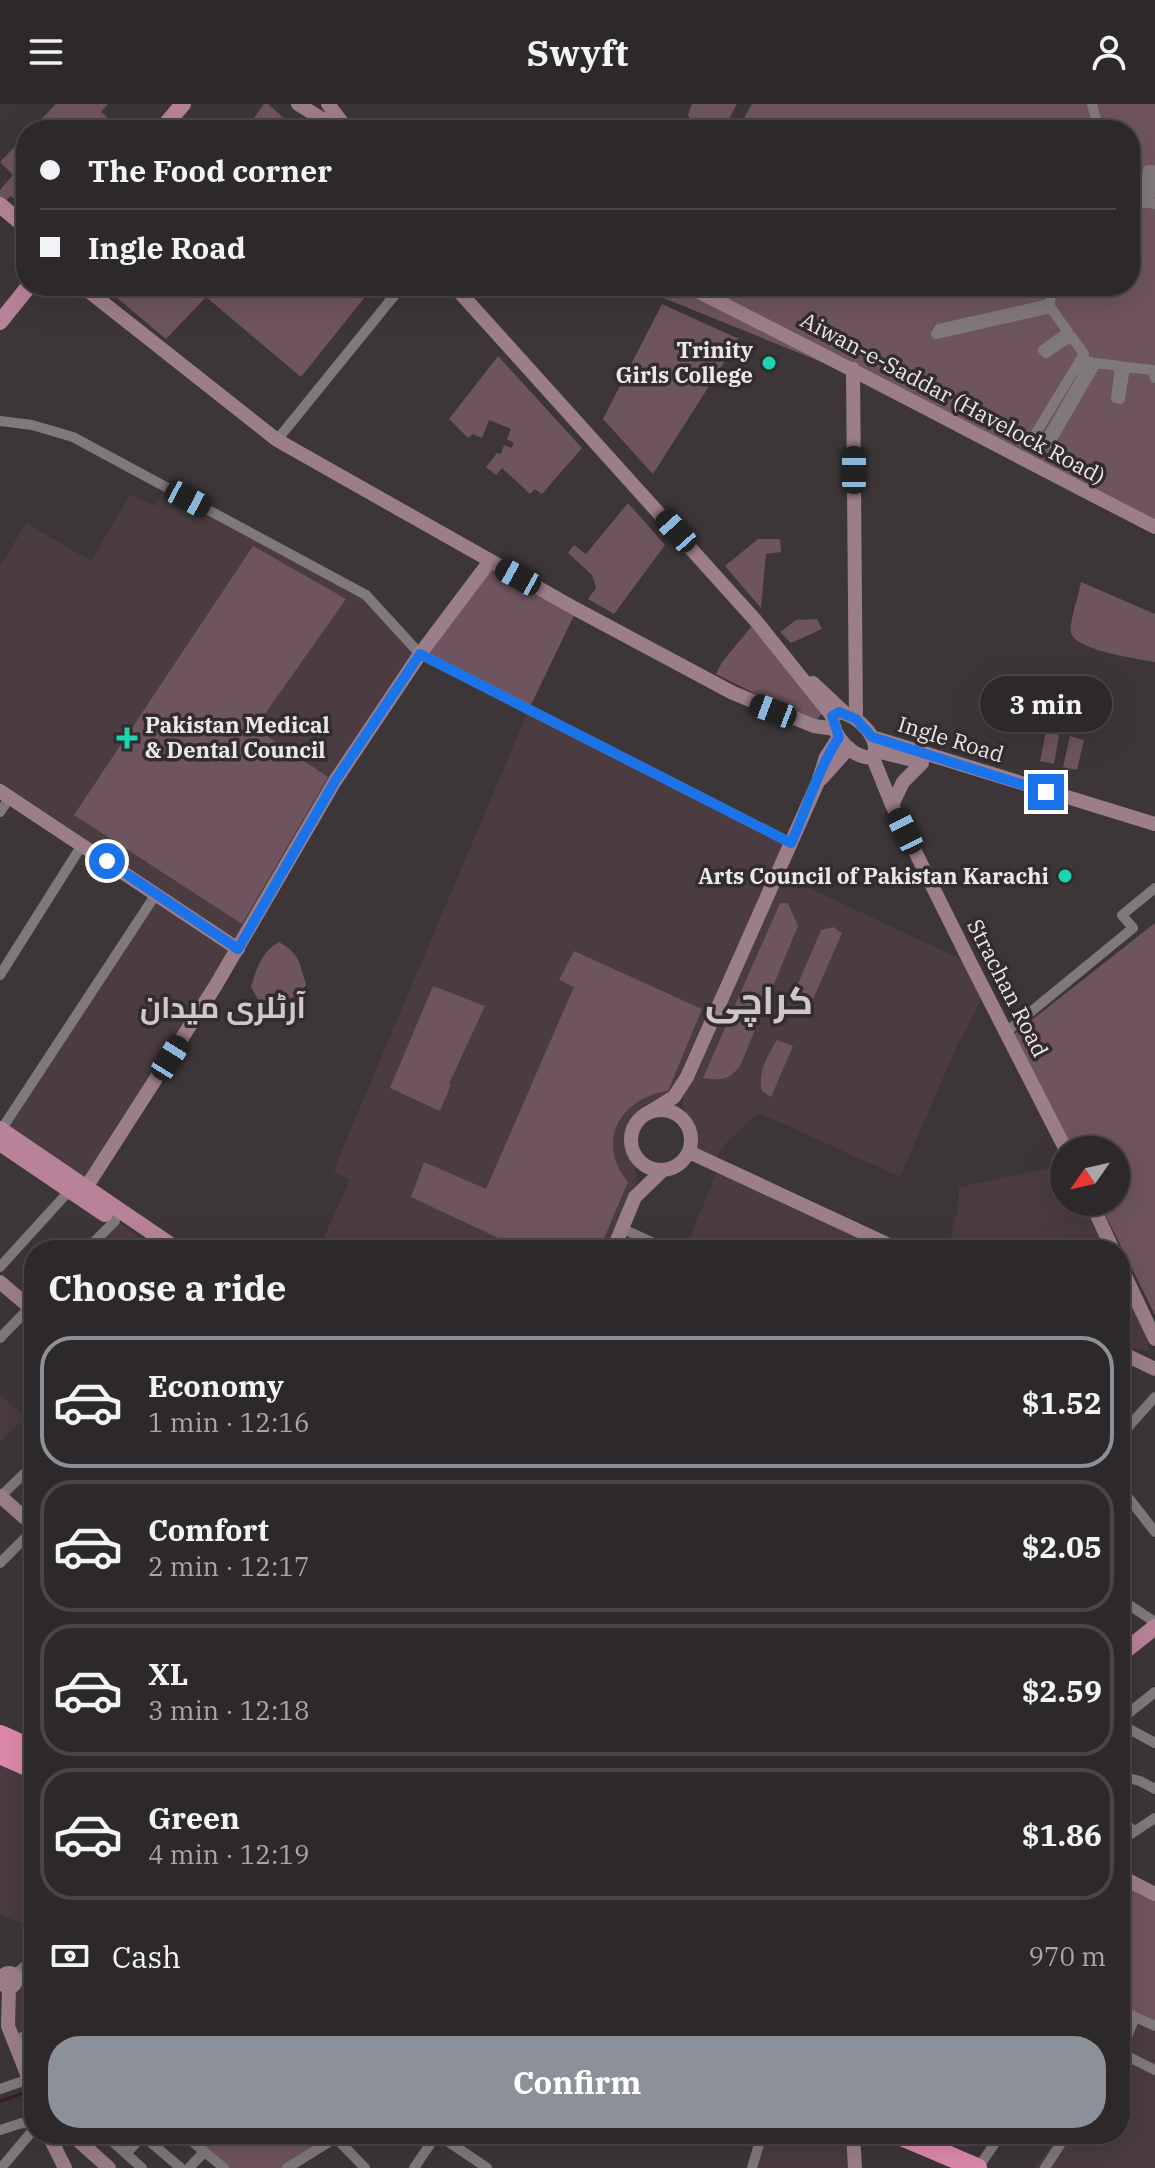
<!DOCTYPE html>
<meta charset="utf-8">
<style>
:root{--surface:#2d282a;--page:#353032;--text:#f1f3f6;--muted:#a7a6a8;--line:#484447;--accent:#8c9099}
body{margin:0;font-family:"IBM Plex Serif",Cairo,serif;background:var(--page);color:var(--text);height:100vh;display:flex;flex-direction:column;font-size:30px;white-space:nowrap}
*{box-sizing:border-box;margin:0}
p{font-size:26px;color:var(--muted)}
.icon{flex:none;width:44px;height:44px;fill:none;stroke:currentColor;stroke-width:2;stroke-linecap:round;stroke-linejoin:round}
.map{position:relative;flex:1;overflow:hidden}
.panel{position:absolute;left:24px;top:1136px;width:1106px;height:904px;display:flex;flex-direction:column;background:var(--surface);border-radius:32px;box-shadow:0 8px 32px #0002,0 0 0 2px var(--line)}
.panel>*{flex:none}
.top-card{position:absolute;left:16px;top:16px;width:1124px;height:176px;border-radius:32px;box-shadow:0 8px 32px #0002,0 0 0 2px var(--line);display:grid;align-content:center;height:176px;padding:0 24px;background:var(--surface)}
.needle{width:52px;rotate:236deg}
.fabs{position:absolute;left:1050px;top:1032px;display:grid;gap:16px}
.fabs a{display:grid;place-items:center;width:80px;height:80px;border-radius:50%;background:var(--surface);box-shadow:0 8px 32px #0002,0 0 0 2px var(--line);font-size:40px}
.end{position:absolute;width:36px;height:36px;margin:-18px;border:10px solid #1a73e8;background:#fff;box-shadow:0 0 0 4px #fff}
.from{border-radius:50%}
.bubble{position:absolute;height:56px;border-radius:28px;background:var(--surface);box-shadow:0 8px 32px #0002,0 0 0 2px var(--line);font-size:26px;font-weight:800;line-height:56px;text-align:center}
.car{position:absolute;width:24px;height:48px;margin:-24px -12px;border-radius:10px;box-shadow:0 0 6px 2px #0007;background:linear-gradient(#222 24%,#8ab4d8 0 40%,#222 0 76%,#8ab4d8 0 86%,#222 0)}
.top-card b{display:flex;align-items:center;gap:28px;height:76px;font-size:30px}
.top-card b+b{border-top:2px solid var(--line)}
.top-card i{width:20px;height:20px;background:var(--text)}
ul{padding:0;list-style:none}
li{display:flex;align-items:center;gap:24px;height:132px;margin:0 16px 12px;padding:0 8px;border:4px solid var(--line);border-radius:32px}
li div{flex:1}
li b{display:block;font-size:30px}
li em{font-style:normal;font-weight:800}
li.on{border-color:var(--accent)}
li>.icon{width:72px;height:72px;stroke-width:1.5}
h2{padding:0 24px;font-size:36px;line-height:96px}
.pay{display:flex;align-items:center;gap:20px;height:88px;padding:0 24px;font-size:30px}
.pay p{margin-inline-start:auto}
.primary-button{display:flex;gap:16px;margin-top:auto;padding:16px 24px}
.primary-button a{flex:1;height:92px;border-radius:32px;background:var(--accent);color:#fff;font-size:32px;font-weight:800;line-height:92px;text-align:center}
header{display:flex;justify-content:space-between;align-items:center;height:104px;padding:0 24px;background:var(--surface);font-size:36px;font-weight:800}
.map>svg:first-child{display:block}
.built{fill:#4a3c41}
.green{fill:#6e545e}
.water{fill:#3e1a29}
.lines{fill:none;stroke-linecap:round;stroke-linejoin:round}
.stream{stroke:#3e1a29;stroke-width:3}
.street{stroke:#80797b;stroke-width:10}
.secondary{stroke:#9c7e8a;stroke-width:14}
.primary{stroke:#b88398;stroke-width:16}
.highway{stroke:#de8aac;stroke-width:20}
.route{stroke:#1a73e8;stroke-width:10}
.poi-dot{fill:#1bd5b1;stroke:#322c2e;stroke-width:3}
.labels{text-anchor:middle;stroke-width:7;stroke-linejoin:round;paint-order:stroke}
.poi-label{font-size:22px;font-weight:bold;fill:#ece8e9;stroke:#322c2e;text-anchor:end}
.street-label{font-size:22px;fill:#ece8e9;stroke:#322c2e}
.district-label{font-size:30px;font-weight:bold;fill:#cfc7ca;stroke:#322c2e}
.town-label{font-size:38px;font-weight:bold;fill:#cfc7ca;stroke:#322c2e}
</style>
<header><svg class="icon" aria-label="menu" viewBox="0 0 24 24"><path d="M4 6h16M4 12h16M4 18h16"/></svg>Swyft<svg class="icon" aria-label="person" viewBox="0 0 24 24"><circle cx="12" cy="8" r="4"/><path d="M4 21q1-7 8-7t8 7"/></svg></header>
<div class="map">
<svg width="1155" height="2064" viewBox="0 0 1155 2064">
<rect width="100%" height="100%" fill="#3c3638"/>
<path class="built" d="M165,383l201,108 54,60 -334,533 -85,-58 154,-236 -155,-103v-225l26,-43 65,38 40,-67 23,12z
M529,605l261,134 -13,30 194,91 14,28 -29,56 -56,129 -141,-64 -32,29 -15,21 -21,-12 -9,-47 5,-24 -21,31h-10l-16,8 -9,15 6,48 -2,15 -23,53h-279l1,-4 -12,-5 28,-61 -16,-9 7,-19z
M1064,1061v37h22l23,48h-161l10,-44 1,-19z
M719,1062l175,84h-209z
M115,1117l39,25 -3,4h-65z
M1120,1170l24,49 5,28 -15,-2 -14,-6z
M0,1291l26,22 -26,25z
M0,1650l34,15v160l-34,-15z
M34,1856v72l-21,9 -1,-54 3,-3v-7z
M1130,1910l25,12v142h-121l25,-34h61v-91z
M762,2030h91l2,34h-103z"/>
<path class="green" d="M56,0h52l-7,8 6,5 -12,13h-64z
M264,0h4l29,26h-52z
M692,0h45l-14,26h-18l-7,-4 -3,4 -7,-15z
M752,0h403v423l-250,-131 -271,-110h496v-156h-393z
M26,31v58l-8,9 -7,-6 -7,6 -4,-3v-9l13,-15 -13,-13z
M103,182h93l4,3 3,-3 170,1 -72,90 -95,-80 -40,42z
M662,200l77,35 -86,135 -50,-55z
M498,252l84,92 -40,46 -7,-5 -5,5 -28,-26 -6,7 -10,-8 11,-14 4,1 3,-9 7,3 3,-5 -7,-4 4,-10 -22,-9 -7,18 -9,-4 -5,4 -19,-19z
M628,399l37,42 -51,69 -26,-15 8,-11 -4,-13 -24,-22 6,-8 12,9z
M758,435h22l1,13 -15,2 -5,54 -36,-42z
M253,442l93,53 -91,129 73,49 -86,147 -168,-109z
M490,457l89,44 -50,104 -109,-54z
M1081,478l74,32v48c-17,-3 -80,-12 -84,-29 -2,-10 8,-39 10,-51z
M817,515l5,10 -31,14 -11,-11 16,-12z
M756,517l74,83 -16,19 -98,-49 6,-12z
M1046,628l13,3 -5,29 -14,-3z
M1070,632l14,4 -7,30 -14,-3z
M780,799h8l10,23 -58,140c-11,14 -19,15 -37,12z
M1155,819v392l-56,-113h17v-52h-43l-59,-116z
M833,823l9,6 -29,66 -11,-2 -5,-11 24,-56z
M279,838c21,12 20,20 27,42l-5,10 -30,12 -12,-5 -8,-14c6,-19 10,-35 28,-45z
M574,847l128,58 -34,82c-48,7 -73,51 -40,91l-29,68h-75l-113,-53 13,-35 62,27 88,-202 -15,-7z
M433,882l52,20 -36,78 2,1 -11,26 -50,-23z
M777,936l16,6 -22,51 -9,-6c-5,-18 6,-36 15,-51z
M1120,1772l35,19v131l-35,-16z
M183,2030h148l-5,9 -39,25h-63z"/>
<path class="water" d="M1053,593l44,11 -4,18 -44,-11z"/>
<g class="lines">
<path class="stream" d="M0,1997l27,-9"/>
<path class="street" d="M1092,0l7,26
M1130,97l14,2 4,-33h5l-4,33 6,1
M1079,265l6,-9 6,2 -46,80 4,2 47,-81 24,3 -4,32 4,1 5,-32 28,3 2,8
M0,317l32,4 41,12 293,158 54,59 371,189
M1034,332l50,-82 -13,-18 -25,17 -3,-3 25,-18 -17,-24 -115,26 3,-5 111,-25 2,-18
M277,336l125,-154
M0,708l10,-15
M0,871l82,-130
M1005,929l128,-105 -11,-13 33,-27
M1,1026l155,-236
M623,1125l46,21
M86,1146l29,-29
M0,1163l70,-77
M0,1234l32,-33
M1120,1332l35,-39
M1120,1383l35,45
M0,1393l34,-33
M0,1459l34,-34
M1120,1495l35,23
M28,1548l6,-11
M1120,1616l35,-28
M1120,1620l35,19
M1120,1672l20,5 15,8
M1120,1713l14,15
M1120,1737l35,-23
M14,1871l20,-16
M1120,1906l35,16
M13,1937l21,-9
M1121,1949l34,17
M1120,1950l15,-37
M0,1985l32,-11
M0,2026l22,-7 12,1
M104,2030l38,34
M183,2030l41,34
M437,2030l50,34
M143,2032l38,32
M336,2034l29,30
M126,2050l18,-20
M1,2064l33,-39
M189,2064l15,-16
M287,2064l55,-34
M414,2064l23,-34
M752,2064l10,-34
M978,2064l23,-34
M1045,2064l22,-34"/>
<path class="secondary" d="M298,0l29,18 17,8
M328,0l19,25
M82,182l195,154 297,168 159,85 81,33 21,3
M454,182l302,335 76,95
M687,182c157,78 312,161 468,241
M853,265l3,350
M813,579l31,29
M839,608c19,4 43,26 34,46 -21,0 -40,-21 -41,-42z
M872,633l283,87
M876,647l45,11
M873,654l19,47 79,159 95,186
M821,675l28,-31
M0,687l238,158
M892,701l11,-23 19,-19
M631 1036a30 30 0 1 1 60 0a30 30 0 1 1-60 0Z
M648,1009l26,-16 13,-20 131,-295 8,-25 13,-20
M689,1048l211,98
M80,1093l136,-212 119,-204 85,-127 70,-93
M1091,1098l22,48
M613,1146l22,-53 28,-27
M1120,1161l35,74
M0,1178l34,29
M1120,1248l35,17
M0,1392l34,30
M1120,1772l35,18
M2 1876a7 7 0 1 1 14 0a7 7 0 1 1-14 0Z
M9,1884l-1,38 26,66
M48,2030l17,34
M71,2030l38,34
M853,2030l2,34
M934,2030l17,22"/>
<path class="primary" d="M161,26l22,-26
M0,101l26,22
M0,218l29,-36
M0,1025l178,121
M0,1039l105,71
M1120,1551l35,-28"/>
<path class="highway" d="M0,1631l34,15
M0,1650l34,15
M897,2030l80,34"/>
</g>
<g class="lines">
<path class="route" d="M107,757l131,88 97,-168 85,-127 371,189c16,-35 27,-74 48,-106l-7,-21 7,-4 17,7 16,18 174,55"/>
</g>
<g class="poi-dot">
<circle cx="769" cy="259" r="8"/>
<path d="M123 622h8v8h8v8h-8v8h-8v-8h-8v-8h8z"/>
<circle cx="1065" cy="772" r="8"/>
</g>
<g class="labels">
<g class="poi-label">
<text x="753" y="254">Trinity<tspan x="753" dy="25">Girls College</tspan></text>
<text x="145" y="629" text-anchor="start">Pakistan Medical<tspan x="145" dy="25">&amp; Dental Council</tspan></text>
<text x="1049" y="780">Arts Council of Pakistan Karachi</text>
</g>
<g class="street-label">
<text transform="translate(953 294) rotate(28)" y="8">Aiwan-e-Saddar (Havelock Road)</text>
<text transform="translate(951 635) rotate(17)" y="8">Ingle Road</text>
<text transform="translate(1008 884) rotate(63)" y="8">Strachan Road</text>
</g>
<g class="district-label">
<text x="223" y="914">آرٹلری میدان</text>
</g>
<g class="town-label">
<text x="759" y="910">کراچی</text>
</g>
</g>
</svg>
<div class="fabs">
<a><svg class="needle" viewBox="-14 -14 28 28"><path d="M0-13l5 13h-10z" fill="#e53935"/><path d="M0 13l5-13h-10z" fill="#a7a6a8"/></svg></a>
</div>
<i class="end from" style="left:107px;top:757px"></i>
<i class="end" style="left:1046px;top:688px"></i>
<div class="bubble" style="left:980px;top:572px;width:132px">3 min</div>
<i class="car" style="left:854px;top:366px;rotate:0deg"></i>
<i class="car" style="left:188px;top:395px;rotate:118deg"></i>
<i class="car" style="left:676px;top:427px;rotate:318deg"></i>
<i class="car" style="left:518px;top:473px;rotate:299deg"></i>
<i class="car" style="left:773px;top:607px;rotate:291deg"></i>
<i class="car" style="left:905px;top:727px;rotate:334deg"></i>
<i class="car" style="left:170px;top:954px;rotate:32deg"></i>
<div class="top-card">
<b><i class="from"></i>The Food corner</b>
<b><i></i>Ingle Road</b>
</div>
<section class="panel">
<h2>Choose a ride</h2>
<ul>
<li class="on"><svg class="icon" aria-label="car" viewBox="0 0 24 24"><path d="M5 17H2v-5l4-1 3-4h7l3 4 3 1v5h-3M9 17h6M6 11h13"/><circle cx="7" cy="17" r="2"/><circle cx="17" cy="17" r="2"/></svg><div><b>Economy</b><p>1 min · 12:16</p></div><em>$1.52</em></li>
<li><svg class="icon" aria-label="car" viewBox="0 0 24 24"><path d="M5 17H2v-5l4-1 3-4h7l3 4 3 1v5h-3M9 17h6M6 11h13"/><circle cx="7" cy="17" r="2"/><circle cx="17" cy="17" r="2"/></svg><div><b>Comfort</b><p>2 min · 12:17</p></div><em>$2.05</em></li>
<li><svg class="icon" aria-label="car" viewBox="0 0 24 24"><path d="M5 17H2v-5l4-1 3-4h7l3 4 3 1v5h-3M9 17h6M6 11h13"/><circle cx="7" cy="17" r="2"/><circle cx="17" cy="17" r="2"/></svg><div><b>XL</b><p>3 min · 12:18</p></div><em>$2.59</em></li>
<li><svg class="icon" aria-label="car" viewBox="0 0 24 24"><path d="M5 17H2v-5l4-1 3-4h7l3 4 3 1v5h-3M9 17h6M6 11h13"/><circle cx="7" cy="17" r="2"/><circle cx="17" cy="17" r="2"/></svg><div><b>Green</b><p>4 min · 12:19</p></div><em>$1.86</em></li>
</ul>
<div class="pay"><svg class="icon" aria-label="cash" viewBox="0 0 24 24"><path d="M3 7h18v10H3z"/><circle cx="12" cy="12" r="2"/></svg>Cash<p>970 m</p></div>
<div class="primary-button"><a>Confirm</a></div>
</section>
</div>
